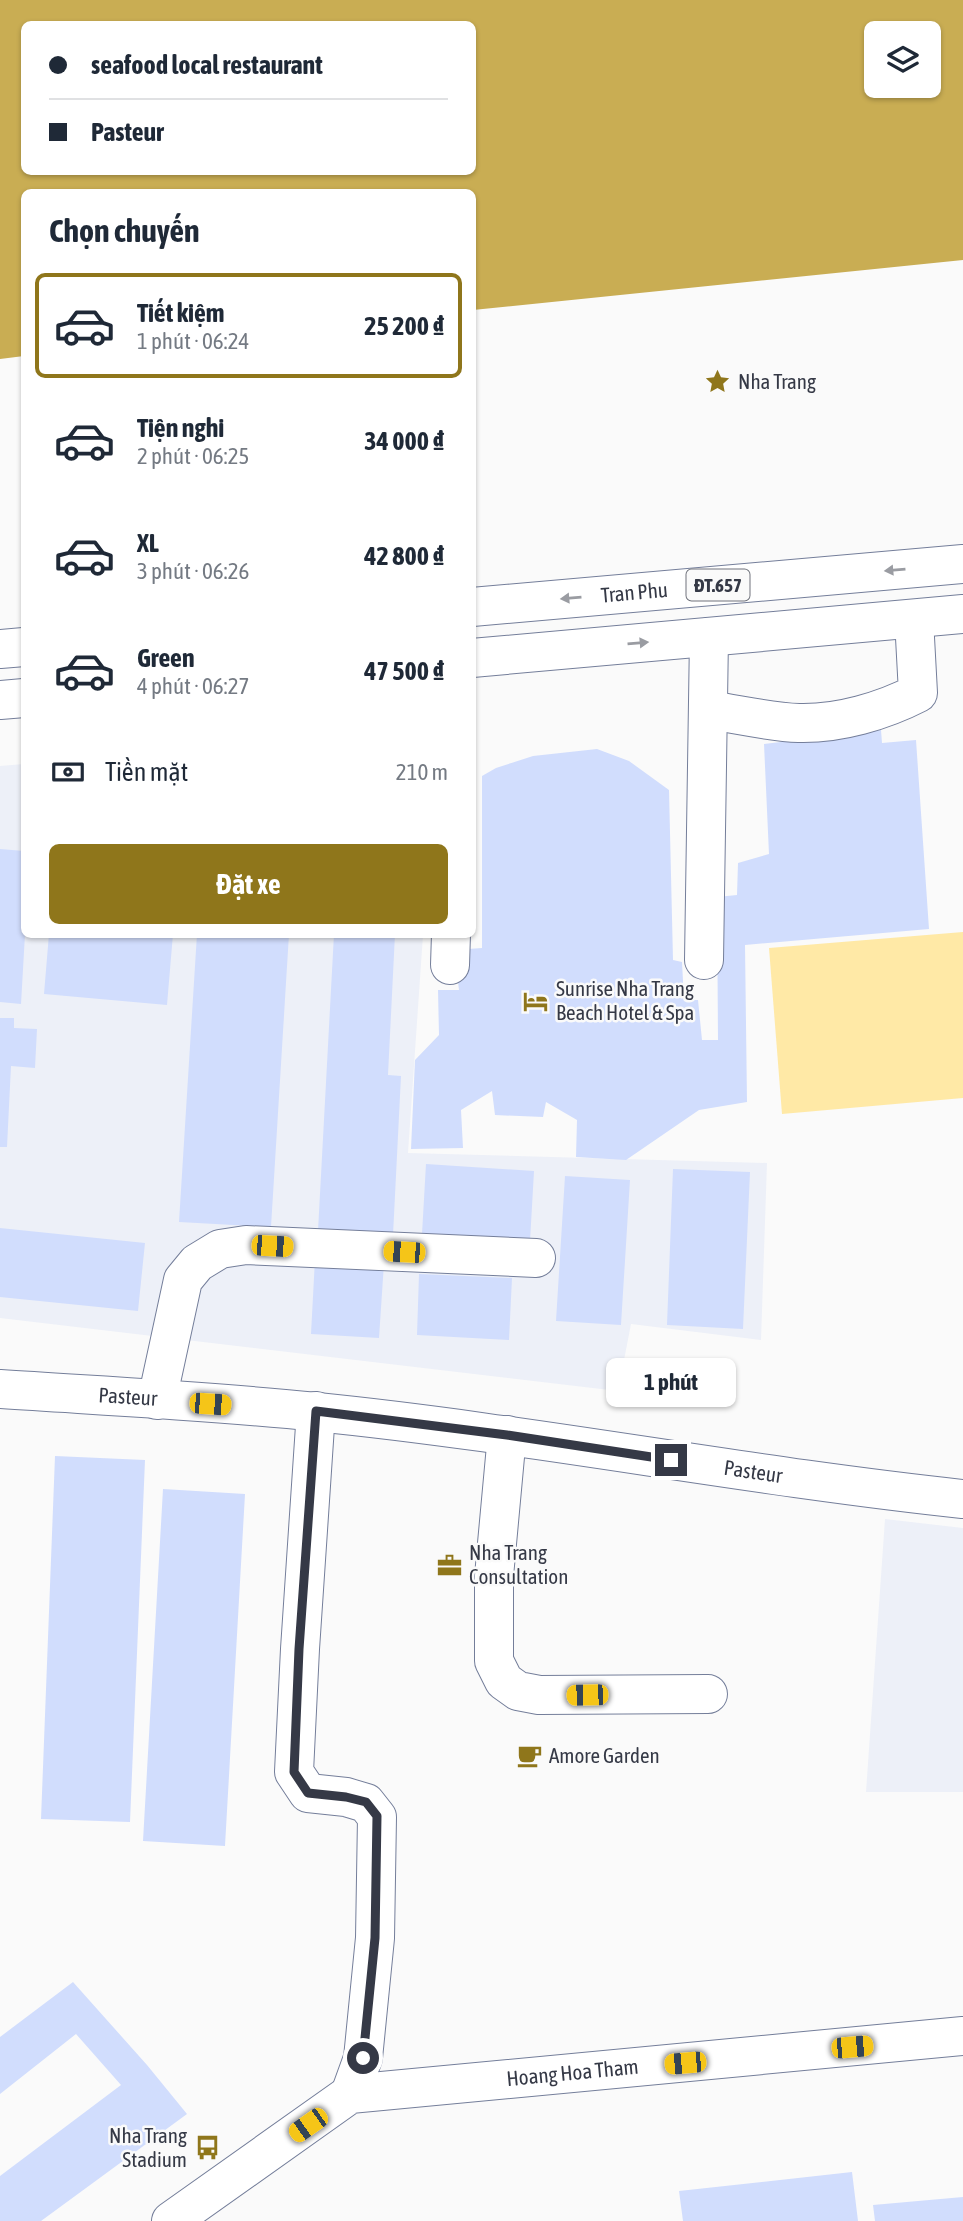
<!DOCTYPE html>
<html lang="vi">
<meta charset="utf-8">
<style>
:root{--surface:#fff;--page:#f2f2f3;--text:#1f2937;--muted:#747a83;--line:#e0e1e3;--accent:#8f761b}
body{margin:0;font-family:"Asap Condensed",sans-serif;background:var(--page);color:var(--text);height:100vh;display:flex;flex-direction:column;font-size:26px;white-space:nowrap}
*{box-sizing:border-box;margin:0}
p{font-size:23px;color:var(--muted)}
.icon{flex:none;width:38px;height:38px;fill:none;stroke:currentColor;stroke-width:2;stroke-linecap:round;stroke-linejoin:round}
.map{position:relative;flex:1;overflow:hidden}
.side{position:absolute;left:21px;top:189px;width:455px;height:749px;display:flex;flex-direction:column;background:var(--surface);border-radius:10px;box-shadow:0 2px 5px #0004}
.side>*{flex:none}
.guide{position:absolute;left:21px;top:21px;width:455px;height:154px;border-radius:10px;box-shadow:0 2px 5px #0004;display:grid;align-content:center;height:154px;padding:0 28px;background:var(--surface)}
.buttons{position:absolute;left:864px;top:21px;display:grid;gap:14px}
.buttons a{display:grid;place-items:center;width:77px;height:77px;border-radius:10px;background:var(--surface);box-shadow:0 2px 5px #0004;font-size:35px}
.end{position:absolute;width:32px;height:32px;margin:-16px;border:9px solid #353946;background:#fff;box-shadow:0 0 0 4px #fff}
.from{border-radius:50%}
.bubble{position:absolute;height:49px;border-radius:10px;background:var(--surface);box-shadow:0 2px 5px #0004;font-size:23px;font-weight:700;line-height:49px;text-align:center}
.car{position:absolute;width:21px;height:42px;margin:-21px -10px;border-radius:9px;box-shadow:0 0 5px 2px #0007;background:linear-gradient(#f5c518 24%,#345 0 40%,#f5c518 0 76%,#345 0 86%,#f5c518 0)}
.guide b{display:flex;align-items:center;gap:24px;height:66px;font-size:26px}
.guide b+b{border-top:2px solid var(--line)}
.guide i{width:18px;height:18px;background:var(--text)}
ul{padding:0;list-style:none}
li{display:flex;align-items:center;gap:21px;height:105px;margin:0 14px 10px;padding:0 14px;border:4px solid transparent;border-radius:10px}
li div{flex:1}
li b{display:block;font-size:26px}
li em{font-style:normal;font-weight:700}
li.current{border-color:var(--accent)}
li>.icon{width:63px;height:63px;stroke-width:1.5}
h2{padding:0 28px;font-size:32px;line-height:84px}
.pay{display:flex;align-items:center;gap:18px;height:77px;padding:0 28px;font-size:26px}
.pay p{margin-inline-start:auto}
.button{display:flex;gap:14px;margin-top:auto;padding:14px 28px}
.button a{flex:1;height:80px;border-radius:10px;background:var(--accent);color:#fff;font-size:28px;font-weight:700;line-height:80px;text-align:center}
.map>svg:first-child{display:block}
.built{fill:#edf0f8}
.green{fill:#ffe9a6}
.water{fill:#c9ad53;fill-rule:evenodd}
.building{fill:#d1ddfd}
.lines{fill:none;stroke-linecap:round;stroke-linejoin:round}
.minor-casing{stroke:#747e9a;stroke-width:40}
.major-casing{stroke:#747e9a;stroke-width:40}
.minor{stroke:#fff;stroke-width:38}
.major{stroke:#fff;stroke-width:38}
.oneway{fill:#9a9ca2}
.route{stroke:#353946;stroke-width:9}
.labels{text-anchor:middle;stroke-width:5;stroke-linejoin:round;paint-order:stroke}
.shield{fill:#fafafa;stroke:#70737c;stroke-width:2}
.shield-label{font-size:19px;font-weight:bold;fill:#353946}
.poi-label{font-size:21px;fill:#353946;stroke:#fafafa;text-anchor:start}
.street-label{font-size:21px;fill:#353946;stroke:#fafafa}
</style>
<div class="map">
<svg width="963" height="2221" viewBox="0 0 963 2221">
<rect width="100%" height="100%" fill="#fafafa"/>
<path class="built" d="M24,764v170l399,1 -15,218 359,10 -6,177 -130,-16 -13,67 -618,-73v-552z
M885,1519l78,9v264h-97z"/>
<path class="green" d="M963,932v166l-181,16 -13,-166z"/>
<path class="water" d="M0,0h963v260l-490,50 -1,-118h-448v164l-24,3zM24,24h448v148h-448zM877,33h52v53h-52z"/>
<path class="building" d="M881,730l1,13 34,-3 13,189 -184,16 2,157 -48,8 -73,50 -50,-3 1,-37 -31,-18 -3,15 -48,-2 -3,-24 -31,19 2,38 -52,1 4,-89 24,-25 -1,-45h21l-5,-40 28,-2v-172l14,-8 37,-12 64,-7 32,12 40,29 4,170 9,2 2,38h14l4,40h16l-1,-143 20,-2 1,-32 31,-9 -5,-110z
M0,849l24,2 1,83 -4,70 -21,-2z
M49,934h124l-6,71 -123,-11z
M197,934h92l-18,293 -92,-5z
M334,934h61l-7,141 13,1 -8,159 -75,-4z
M0,1018h14v10l23,1 -2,39 -24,-2 -4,81h-7z
M426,1164l108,7 -4,70 -108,-7z
M673,1169l77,3 -7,157 -76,-4z
M565,1176l65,4 -9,145 -65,-4z
M0,1228l145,15 -7,68 -138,-14z
M315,1259l69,4 -5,75 -68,-4z
M419,1274l93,4 -3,62 -92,-5z
M55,1456l90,4 -15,362 -89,-3z
M163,1489l82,5 -20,352 -82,-5z
M73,1982l74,83 40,49 -146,107h-41v-45l121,-91 -45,-51 -76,60v-57z
M852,2172l6,49h-175l-4,-30z
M963,2197v24h-88l-2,-16z"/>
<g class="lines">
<defs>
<g id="minor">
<path d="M708,710c30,4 61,12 91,13 40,1 84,-12 119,-30l-4,-74"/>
<path d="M704,960l5,-323"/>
<path d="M450,965l1,-31"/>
<path id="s1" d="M0,1389c106,7 212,12 317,23 216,22 430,64 646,87"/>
<path d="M157,1400l26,-120 14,-17 23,-14 26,-4 290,13"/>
<path d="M316,1411l-16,238 -6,123 14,21 38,4 20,6 11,14 -2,121 -12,120 -13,36"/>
<path d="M507,1435l-13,141v85l10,20 14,10 21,4 169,-1"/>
<path id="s2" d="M171,2221l179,-127 613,-58"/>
</g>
<g id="major">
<path id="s3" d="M472,607l491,-43"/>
<path d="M0,649l24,-2"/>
<path d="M472,658l491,-44"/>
<path d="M0,700l24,-2"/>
</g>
</defs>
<use href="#minor" class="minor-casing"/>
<use href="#major" class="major-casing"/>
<use href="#minor" class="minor"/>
<use href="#major" class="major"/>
</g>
<defs><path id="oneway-solid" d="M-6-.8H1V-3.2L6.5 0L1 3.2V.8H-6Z" transform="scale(1.75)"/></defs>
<g class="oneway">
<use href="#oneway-solid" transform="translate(895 570) rotate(175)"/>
<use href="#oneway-solid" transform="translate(571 598) rotate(175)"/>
<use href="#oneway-solid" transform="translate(638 643) rotate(-5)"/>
</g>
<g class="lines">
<path class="route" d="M363,2058l12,-120 2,-122 -11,-14 -20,-5 -38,-4 -14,-21 5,-123 17,-238 191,24 164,25"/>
</g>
<defs>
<symbol id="sight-bare" viewBox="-9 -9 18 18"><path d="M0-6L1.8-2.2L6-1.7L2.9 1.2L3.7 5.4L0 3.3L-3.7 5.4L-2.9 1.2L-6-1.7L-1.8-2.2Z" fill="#8f761b" stroke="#fafafa" stroke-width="2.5" paint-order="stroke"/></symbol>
<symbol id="hotel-bare" viewBox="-9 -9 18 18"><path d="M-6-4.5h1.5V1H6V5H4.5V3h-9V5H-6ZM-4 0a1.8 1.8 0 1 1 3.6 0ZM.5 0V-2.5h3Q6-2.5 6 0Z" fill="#8f761b" stroke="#fafafa" stroke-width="2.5" paint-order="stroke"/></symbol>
<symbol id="office-bare" viewBox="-9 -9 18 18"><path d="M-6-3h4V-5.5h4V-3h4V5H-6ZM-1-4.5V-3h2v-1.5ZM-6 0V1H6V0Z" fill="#8f761b" stroke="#fafafa" stroke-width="2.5" paint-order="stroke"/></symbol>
<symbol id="cafe-bare" viewBox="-9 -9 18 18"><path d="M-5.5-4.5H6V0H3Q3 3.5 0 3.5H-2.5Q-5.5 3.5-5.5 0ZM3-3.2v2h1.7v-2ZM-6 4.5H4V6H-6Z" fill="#8f761b" stroke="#fafafa" stroke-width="2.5" paint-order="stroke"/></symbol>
<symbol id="bus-bare" viewBox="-9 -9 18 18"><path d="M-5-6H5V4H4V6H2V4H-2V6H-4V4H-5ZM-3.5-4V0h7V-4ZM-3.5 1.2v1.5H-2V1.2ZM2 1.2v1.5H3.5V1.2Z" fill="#8f761b" stroke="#fafafa" stroke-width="2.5" paint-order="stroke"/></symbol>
</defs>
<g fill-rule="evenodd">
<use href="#sight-bare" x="700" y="364" width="35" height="35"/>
<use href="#hotel-bare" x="518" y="984" width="35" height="35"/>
<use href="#office-bare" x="432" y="1548" width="35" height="35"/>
<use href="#cafe-bare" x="512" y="1738" width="35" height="35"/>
<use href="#bus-bare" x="190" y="2130" width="35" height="35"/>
</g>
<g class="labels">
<rect class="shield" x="686.5" y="569.5" width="63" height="31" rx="5"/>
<g class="shield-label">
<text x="718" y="592">ĐT.657</text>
</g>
<g class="poi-label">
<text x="738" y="389">Nha Trang</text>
<text x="556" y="996">Sunrise Nha Trang<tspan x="556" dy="24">Beach Hotel &amp; Spa</tspan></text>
<text x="469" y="1560">Nha Trang<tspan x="469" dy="24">Consultation</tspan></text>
<text x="549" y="1763">Amore Garden</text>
<text x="187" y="2143" text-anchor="end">Nha Trang<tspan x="187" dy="24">Stadium</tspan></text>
</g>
<g class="street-label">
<text dy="7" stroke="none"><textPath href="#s3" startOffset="163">Tran Phu</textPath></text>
<text dy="7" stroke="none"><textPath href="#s1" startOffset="128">Pasteur</textPath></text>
<text dy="7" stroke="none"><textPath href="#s1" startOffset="758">Pasteur</textPath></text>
<text dy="7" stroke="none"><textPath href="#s2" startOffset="443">Hoang Hoa Tham</textPath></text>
</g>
</g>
</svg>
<div class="buttons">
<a><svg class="icon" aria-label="layers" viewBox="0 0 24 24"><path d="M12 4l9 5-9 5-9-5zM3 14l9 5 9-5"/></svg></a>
</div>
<i class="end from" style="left:363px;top:2058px"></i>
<i class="end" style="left:671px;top:1460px"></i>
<div class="bubble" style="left:606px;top:1358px;width:130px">1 phút</div>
<i class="car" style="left:272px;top:1246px;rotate:93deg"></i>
<i class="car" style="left:404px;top:1252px;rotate:273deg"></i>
<i class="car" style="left:210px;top:1404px;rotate:94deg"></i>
<i class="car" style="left:587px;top:1695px;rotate:269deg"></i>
<i class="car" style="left:852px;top:2047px;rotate:85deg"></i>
<i class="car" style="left:685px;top:2063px;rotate:265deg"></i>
<i class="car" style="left:308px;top:2125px;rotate:235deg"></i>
<div class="guide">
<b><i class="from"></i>seafood local restaurant</b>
<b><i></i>Pasteur</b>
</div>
<section class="side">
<h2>Chọn chuyến</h2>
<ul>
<li class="current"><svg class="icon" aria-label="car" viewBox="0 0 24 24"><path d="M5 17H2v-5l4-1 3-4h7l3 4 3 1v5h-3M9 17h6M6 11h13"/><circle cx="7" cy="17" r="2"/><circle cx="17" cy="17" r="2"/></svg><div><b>Tiết kiệm</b><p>1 phút · 06:24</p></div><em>25 200 ₫</em></li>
<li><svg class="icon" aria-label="car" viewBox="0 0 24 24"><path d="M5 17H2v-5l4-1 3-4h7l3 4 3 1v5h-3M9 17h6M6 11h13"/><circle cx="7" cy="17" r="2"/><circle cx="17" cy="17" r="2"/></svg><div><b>Tiện nghi</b><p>2 phút · 06:25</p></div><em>34 000 ₫</em></li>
<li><svg class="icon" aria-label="car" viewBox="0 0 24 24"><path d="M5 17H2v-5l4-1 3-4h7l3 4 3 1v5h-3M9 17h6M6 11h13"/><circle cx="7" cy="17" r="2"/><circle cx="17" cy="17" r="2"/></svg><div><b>XL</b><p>3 phút · 06:26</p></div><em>42 800 ₫</em></li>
<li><svg class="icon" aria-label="car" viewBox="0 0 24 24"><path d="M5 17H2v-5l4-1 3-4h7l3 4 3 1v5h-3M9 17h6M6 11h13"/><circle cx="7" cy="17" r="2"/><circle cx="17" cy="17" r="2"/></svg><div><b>Green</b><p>4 phút · 06:27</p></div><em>47 500 ₫</em></li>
</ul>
<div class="pay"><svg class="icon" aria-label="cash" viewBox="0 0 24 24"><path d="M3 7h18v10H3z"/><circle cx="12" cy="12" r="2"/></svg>Tiền mặt<p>210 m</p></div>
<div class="button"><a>Đặt xe</a></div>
</section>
</div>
